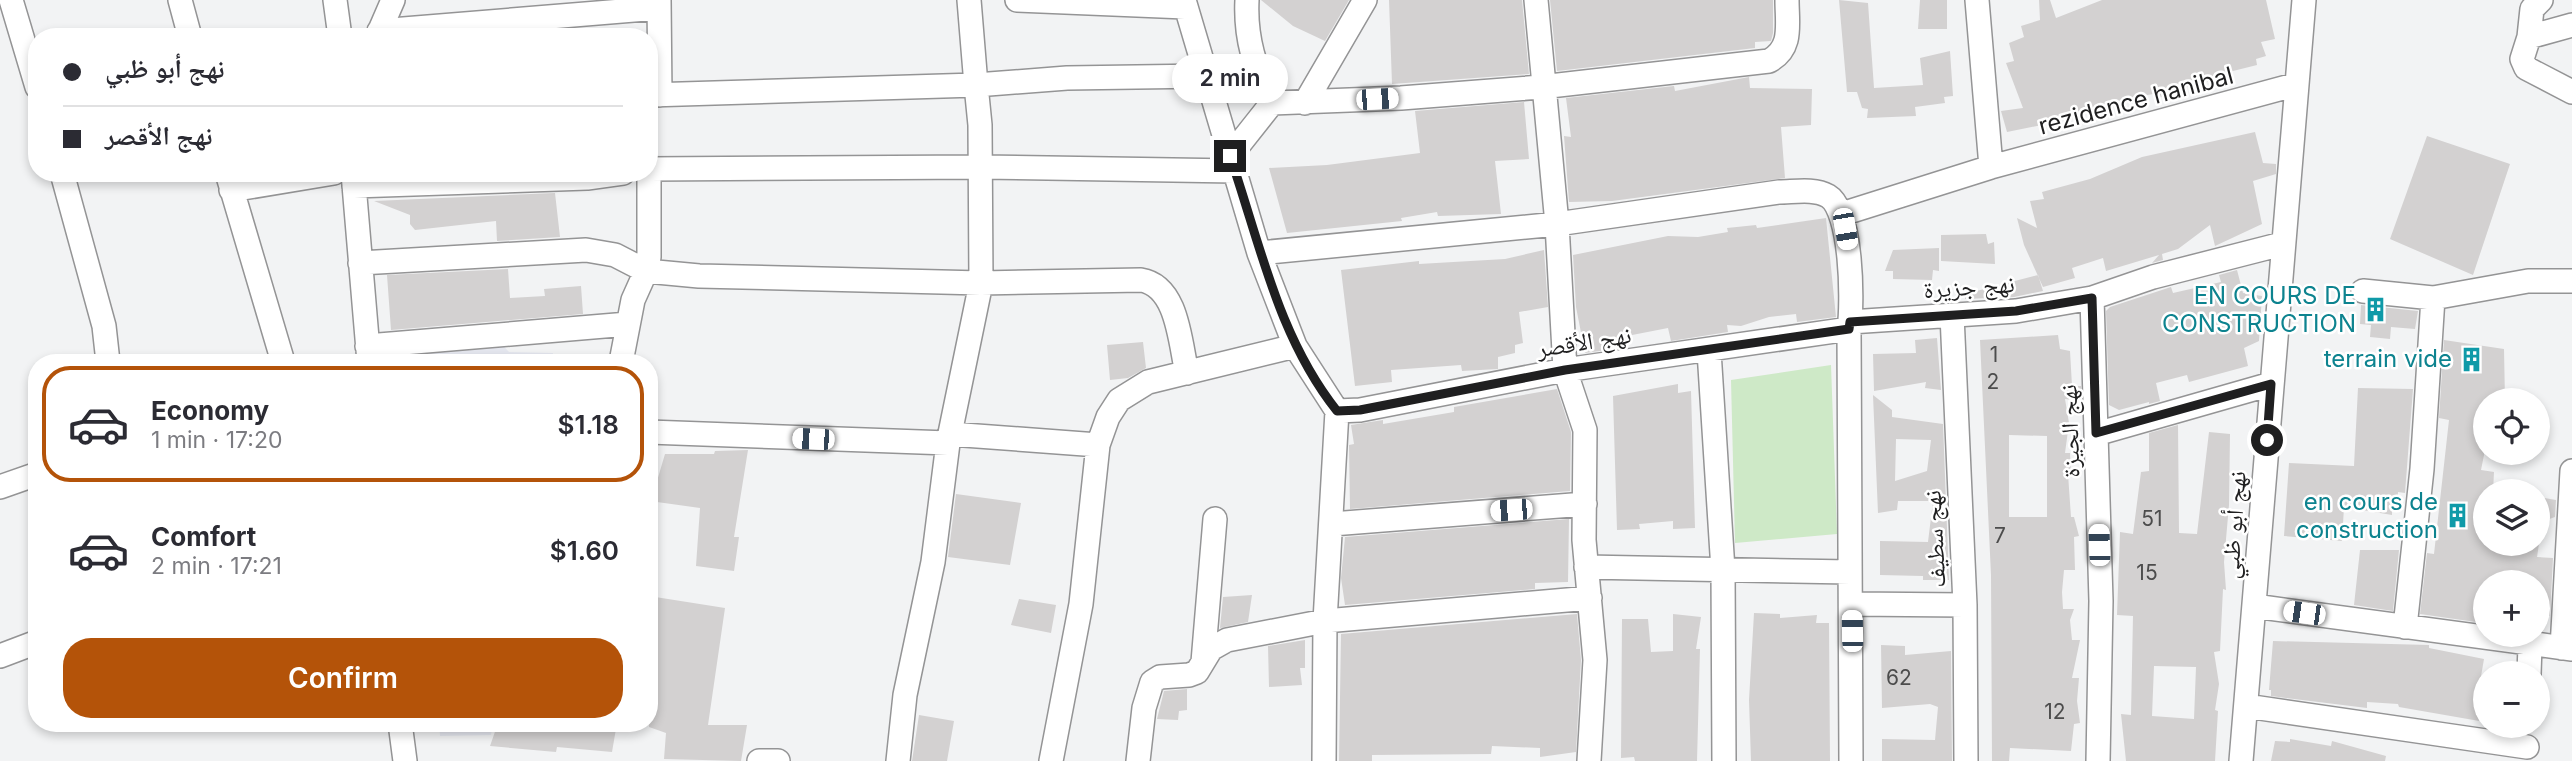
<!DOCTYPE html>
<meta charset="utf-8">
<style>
:root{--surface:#fff;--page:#f2f2f3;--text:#2b2b33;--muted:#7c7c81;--line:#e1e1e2;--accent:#b45309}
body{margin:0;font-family:Inter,"Noto Naskh Arabic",sans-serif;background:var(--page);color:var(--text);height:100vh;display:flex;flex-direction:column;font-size:26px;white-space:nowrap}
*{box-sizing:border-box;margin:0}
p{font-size:23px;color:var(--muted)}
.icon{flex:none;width:38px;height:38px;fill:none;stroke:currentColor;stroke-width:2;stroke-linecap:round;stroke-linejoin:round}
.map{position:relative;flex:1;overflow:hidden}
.details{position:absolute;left:28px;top:354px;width:630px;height:378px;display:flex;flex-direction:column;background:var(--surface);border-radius:28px;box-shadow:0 4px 10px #0003}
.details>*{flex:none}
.hud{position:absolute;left:28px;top:28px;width:630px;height:154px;border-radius:28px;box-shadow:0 4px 10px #0003;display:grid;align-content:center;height:154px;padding:0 35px;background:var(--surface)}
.controls{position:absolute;left:2473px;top:388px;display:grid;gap:14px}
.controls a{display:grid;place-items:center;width:77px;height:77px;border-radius:50%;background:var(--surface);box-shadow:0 4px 10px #0003;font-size:35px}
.end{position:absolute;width:32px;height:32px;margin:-16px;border:9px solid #1f1f20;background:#fff;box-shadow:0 0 0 4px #fff}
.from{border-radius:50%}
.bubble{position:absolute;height:49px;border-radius:24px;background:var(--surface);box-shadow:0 4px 10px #0003;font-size:23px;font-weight:600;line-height:49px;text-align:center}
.car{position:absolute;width:21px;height:42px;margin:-21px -10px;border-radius:9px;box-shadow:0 0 5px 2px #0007;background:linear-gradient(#fff 24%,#345 0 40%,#fff 0 76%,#345 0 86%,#fff 0)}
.hud b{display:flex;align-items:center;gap:24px;height:66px;font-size:26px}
.hud b+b{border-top:2px solid var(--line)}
.hud i{width:18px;height:18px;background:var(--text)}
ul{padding:12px 0 0;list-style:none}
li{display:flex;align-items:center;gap:21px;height:116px;margin:0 14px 10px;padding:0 21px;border:4px solid transparent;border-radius:28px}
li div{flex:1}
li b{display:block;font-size:26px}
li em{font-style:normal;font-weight:600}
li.selected{border-color:var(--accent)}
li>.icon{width:63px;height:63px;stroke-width:1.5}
.cta{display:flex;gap:14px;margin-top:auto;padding:14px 35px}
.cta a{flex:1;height:80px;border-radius:28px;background:var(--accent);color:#fff;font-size:28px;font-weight:600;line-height:80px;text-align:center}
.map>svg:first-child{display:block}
.built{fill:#e5e7ef}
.green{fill:#cee9c7}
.building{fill:#d3d1d1;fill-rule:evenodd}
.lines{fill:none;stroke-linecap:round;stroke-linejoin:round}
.minor-casing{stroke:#949495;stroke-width:26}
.minor{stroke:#fff;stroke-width:23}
.route{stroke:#1f1f20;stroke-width:9}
.labels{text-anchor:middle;stroke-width:5;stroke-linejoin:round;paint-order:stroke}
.number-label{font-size:21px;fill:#4c4c4c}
.street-label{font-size:24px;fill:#1f1f20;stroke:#fff}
.culture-label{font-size:24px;fill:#0d838f;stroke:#fff;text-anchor:end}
</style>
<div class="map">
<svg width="2572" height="761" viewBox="0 0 2572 761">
<rect width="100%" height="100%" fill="#f2f3f4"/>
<path class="built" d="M497,339l12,13 44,1 -1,9h-151l-1,-10z
M439,723h54l-2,12 -51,1z"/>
<path class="green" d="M1831,365l6,169 -102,9 -4,-163z"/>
<path class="building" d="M1261,0h88l-24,41 -32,-15z
M1389,0h133l7,74 -137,10z
M1550,0h223v33l-2,8 -16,1v6l-198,23z
M1839,0l29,3 6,85 49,-3 -3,-27 30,-7 3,45 -9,1 1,6 -30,4 1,9 -49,2 1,-9 -6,-1 -5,-16h-10z
M1920,0h27v29h-29z
M2039,0h11l6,18 46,-18h164l9,39 -14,3 5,14 -10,3 1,6 -28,7 1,4 -43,11 -28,11 -1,-5 -51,10 -50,19 -50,10 -6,-21 22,-3 -17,-45 8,-2 -5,-18 15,-6 -3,-11 19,-6z
M1749,77l1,11 62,1 -1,36 -30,2 4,51 -173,23 -43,1 -5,-66 7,1 -5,-39 108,-12 1,5z
M1524,102l5,57 -34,2 6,53 -63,2 -1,-4 -36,6 1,3 -115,12 -18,-65 58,-3 93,-12 -5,-42z
M2255,132l8,31 13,1v10l-23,7 9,43 -47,22 -5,-21 -32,24 -16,5 1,6 -11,3 7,-8 -53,16 -3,-13 -31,10 3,10 -32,9 -19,-42 -7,-27 20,10 -7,-27 14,-2 -2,-7 48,-13 52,-22z
M2427,136l83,28 -37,111 -83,-36z
M555,193l5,44 -63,4 -1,-20 -81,9 -5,-6v-9l-36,-14z
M1826,218l10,99 -39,5 -1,-8 -27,3 -28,9 -14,-1 1,7 -57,9 -3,-13 -41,8 1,11 -43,6 -9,-46 -3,-52 95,-19 30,1 30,-5 -1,-4 29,-3 1,3z
M1986,234l2,10 6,-2 1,22 -54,-3v-26z
M1939,248v23l-6,-1 -1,10 -39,-1v-8h-8l8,-21z
M1544,250l4,57 -29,5 4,31 -8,2v8l-17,4v12l-36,2 -1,-6 -70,5 1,12 -37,4 -14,-116 78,-9v3l86,-5z
M508,269l2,29 35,-2 -1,-7 37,-3 2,28 -192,16 -4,-55z
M2237,270l6,23 19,3 -3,45 -15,7 4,18 -59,16 -2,-7 -31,8 4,18 -11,3v-2l-30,8 -10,-5 -3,-94 4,-4 61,-20 2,6 48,-11 -2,-7z
M2038,275l5,16 -29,6 -49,2v-5z
M2361,305l57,6 -3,18 -24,-2 -1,12 -20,-2 1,-12 -11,-1z
M2058,335l2,14 10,2 2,35h9v6l-8,-4v12l-8,-1 4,24 -4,30h5l1,21h-3l3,43h3l5,19 -5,1 1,33h-11l-2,22 1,17h11l-4,11 2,20h8l-8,38h7l-2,23 3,22 -6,1 -3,27 -61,-3 -1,13h-17l-1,-186 -11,-235zM2009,435l38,1v81h-38z
M1937,338l4,52 -16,-2 1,-6 -52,9 -1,-37 43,-1 -1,-13z
M2444,340l60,9 1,52h-20v49l-4,20 13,2 -1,20h-8v52h54l-2,13 16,1 -3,58h-12v-33h-54l-1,40 -63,-9 7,-61 7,1 15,-134 -10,-2z
M1143,342l3,26 -18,10 -18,2 -3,-35z
M1678,384v9l13,-2 4,137 -22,1v-8l-34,3 1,5 -23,1 -4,-134z
M2358,388l55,1 -8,104 -7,-1 -1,14h-5v9l-48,-8 -2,34 -58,-5 5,-73 65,3z
M1557,389l14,43 -1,59 -220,18 -1,-64 5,-1 -3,-19 32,-5v4l71,-12v-5z
M1873,395l19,15v7l51,7 6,156h-26v-4l-43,-1v-34l48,1 5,-41h-35l-1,9 -19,3zM1896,439l35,1 -4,31 -32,10z
M2178,425l1,108 18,1 12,-102 21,2 -1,71 -5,57 2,28 -3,-1 -3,62 -6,1 5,32 -4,26 3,1 -3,50h-89l-5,-47 10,1 2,-99 -16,-1 3,-83 13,2 8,-62 8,-1v-38zM2154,666l42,1 -2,52 -42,-3z
M748,450l-14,87h5l-5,34 -38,-5 4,-58 -43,-6v-21l8,-27h49l1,-3z
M956,494l65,9 -11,62 -62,-8z
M2538,497l18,3 -1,17 -17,6z
M1569,519l-1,63 -33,1v6l-190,16 -4,-27 4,-41z
M2360,550h39l-6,61 -39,-6z
M1252,595l-4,27 -28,6 3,-31z
M649,596l76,12 -17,117h39l-6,36 -77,-2 2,-26 -17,-6z
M1019,599l37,6 -5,28 -40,-8z
M1754,613l26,1v4l37,-3 -1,8h13l1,138h-79l-2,-61z
M1577,614l4,46 -5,92 -36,5v-9l-48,-2 -1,8 -119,1v6h-33l2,-127z
M1673,614l28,3 -5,32h4l-3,112h-62l-1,-4 -13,1 1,-139h26l3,33 22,-1z
M1305,640v28h-5l2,17 -33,2 -1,-41z
M2273,641l156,4v3l55,11 -7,41 8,1v21l-86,-15 -1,-3 -31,-2v6l-96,-12v-6h-2z
M1881,645l24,1v9l46,-4 1,110h-70v-22l53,1 3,-33 -8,-3 -48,4z
M1187,689v21l-8,1 -1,9 -21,-1 7,-28z
M919,715l35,6 -7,40h-35z
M498,723h119l-5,29 -55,-5 -1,5 -66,-6z
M2290,739l41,7 1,-5 54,15 -1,5h-114l4,-20 15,1z"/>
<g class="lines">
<defs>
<path id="minor" d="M11,0l26,87
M180,0l10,37
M335,0l5,37
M659,0l1,95
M1017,0l168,7
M1184,0l75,253 36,93 42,65 23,-1 205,-40 284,-41 2,432
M1536,0l21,224 8,146 20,60 -1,110 11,120 -6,101
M2572,25l-43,12 -7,22 4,9 46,24
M379,31l279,-23
M377,37l16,-37
M2529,37l3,-28 9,-9
M649,95l327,-10 -7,-85
M1272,103l129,-5 140,-11 228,-26c24,-13 18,-36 18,-61
M1305,103l60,-103
M1230,156l42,-53c-17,-35 -27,-64 -25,-103
M1991,167l303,-82
M649,169l332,-2 254,4
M62,173l42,153 4,36
M227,173l56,189
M353,173l16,189
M354,186l233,-8 36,-5
M231,190l103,-17
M1842,214l149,-47 -14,-167
M1259,253l298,-29 222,-32c15,0 35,-4 49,4 24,14 25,107 21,133
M360,263l226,-13 29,5 31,16 53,5 282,7 160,-3c37,6 39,63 46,93
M2363,291l70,7 95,-17h44
M1952,315l13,290 1,156
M1850,322l166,-11 76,-13
M367,346l261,-22
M1709,351l14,219 1,191
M621,362l12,-62 13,-29 3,-14v-84
M649,432l299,11
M950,434l148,11
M2096,434l175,-50
M0,487l37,-13
M1332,524l253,-20
M1586,567l264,5
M1851,604l114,1
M2254,606l318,43
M2405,627l17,-158 11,-171
M2562,648l10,-177
M0,656l37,-14
M1203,662l12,-143
M2529,674l1,-29
M2246,706l281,41
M400,723l5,38
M759,761h19
M898,761l7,-66 28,-133 15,-119 33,-160 -1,-158 -4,-40 91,-7 139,-2
M1051,761l30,-157 17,-159 10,-28 11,-17 29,-18 147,-36
M1138,761l6,-53 8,-26 8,-5 29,-2 8,-3 14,-23 16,-9 98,-19 265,-23
M1324,761l1,-140 12,-210
M2098,761l3,-160 -9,-303 61,-21 129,-33
M2241,761l63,-761"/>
</defs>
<use href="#minor" class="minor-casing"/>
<use href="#minor" class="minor"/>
</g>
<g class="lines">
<path class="route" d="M1230,156c30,87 48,181 107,255l23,-1 205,-40 284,-41 1,-7 166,-11 76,-13 4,135 175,-49 -4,56"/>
</g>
<defs>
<symbol id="building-bare" viewBox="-9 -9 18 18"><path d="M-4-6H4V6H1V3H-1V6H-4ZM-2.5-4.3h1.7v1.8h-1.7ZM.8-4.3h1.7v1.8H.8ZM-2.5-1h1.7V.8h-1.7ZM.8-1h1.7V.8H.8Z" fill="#0f9aa8" stroke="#fff" stroke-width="2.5" paint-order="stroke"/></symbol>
</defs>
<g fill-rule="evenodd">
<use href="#building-bare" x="2358" y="292" width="35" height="35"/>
<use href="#building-bare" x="2454" y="342" width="35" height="35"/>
<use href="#building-bare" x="2440" y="498" width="35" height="35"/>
</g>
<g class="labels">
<g class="number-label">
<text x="1994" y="362">1</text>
<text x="1993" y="389">2</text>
<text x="2152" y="526">51</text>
<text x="2000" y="543">7</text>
<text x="2147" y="580">15</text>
<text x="1899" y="685">62</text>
<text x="2055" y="719">12</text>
</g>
<g class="street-label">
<text transform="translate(2136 101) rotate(-15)" y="8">rezidence hanibal</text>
<text transform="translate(1969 287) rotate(-4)" y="8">نهج جزيرة</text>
<text transform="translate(1584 342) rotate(-9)" y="8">نهج الأقصر</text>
<text transform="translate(2070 431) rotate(-92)" y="8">نهج الجيزة</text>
<text transform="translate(2234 525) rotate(-86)" y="8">نهج أبو ظبي</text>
<text transform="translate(1935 539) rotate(-93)" y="8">نهج سطيف</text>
</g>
<g class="culture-label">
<text x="2356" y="304">EN COURS DE<tspan x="2356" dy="28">CONSTRUCTION</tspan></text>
<text x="2452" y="367">terrain vide</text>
<text x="2438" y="510">en cours de<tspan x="2438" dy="28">construction</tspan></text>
</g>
</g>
</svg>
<div class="controls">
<a><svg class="icon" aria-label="locate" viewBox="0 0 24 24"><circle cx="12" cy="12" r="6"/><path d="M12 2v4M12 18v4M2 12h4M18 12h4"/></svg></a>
<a><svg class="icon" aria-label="layers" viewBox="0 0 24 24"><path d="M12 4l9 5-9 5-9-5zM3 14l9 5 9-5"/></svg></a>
<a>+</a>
<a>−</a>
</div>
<i class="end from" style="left:2267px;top:440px"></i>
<i class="end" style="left:1230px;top:156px"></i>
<div class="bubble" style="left:1172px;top:54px;width:116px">2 min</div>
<i class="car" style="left:1377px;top:99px;rotate:87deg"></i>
<i class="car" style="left:1845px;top:229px;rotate:170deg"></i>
<i class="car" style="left:813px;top:439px;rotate:272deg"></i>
<i class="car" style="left:1511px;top:510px;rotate:266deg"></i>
<i class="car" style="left:2099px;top:545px;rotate:358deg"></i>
<i class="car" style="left:2304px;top:613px;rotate:278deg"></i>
<i class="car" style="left:1852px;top:631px;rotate:359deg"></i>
<div class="hud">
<b><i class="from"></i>نهج أبو ظبي</b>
<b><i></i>نهج الأقصر</b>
</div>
<section class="details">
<ul>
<li class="selected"><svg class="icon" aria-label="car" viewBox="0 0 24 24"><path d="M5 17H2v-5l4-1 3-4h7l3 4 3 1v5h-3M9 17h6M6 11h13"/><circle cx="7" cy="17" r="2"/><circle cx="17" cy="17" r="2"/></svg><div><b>Economy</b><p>1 min · 17:20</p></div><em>$1.18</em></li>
<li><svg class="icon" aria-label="car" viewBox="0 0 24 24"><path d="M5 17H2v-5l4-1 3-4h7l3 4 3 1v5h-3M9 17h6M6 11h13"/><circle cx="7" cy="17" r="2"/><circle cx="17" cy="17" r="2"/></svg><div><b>Comfort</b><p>2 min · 17:21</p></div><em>$1.60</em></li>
</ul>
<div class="cta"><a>Confirm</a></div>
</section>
</div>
